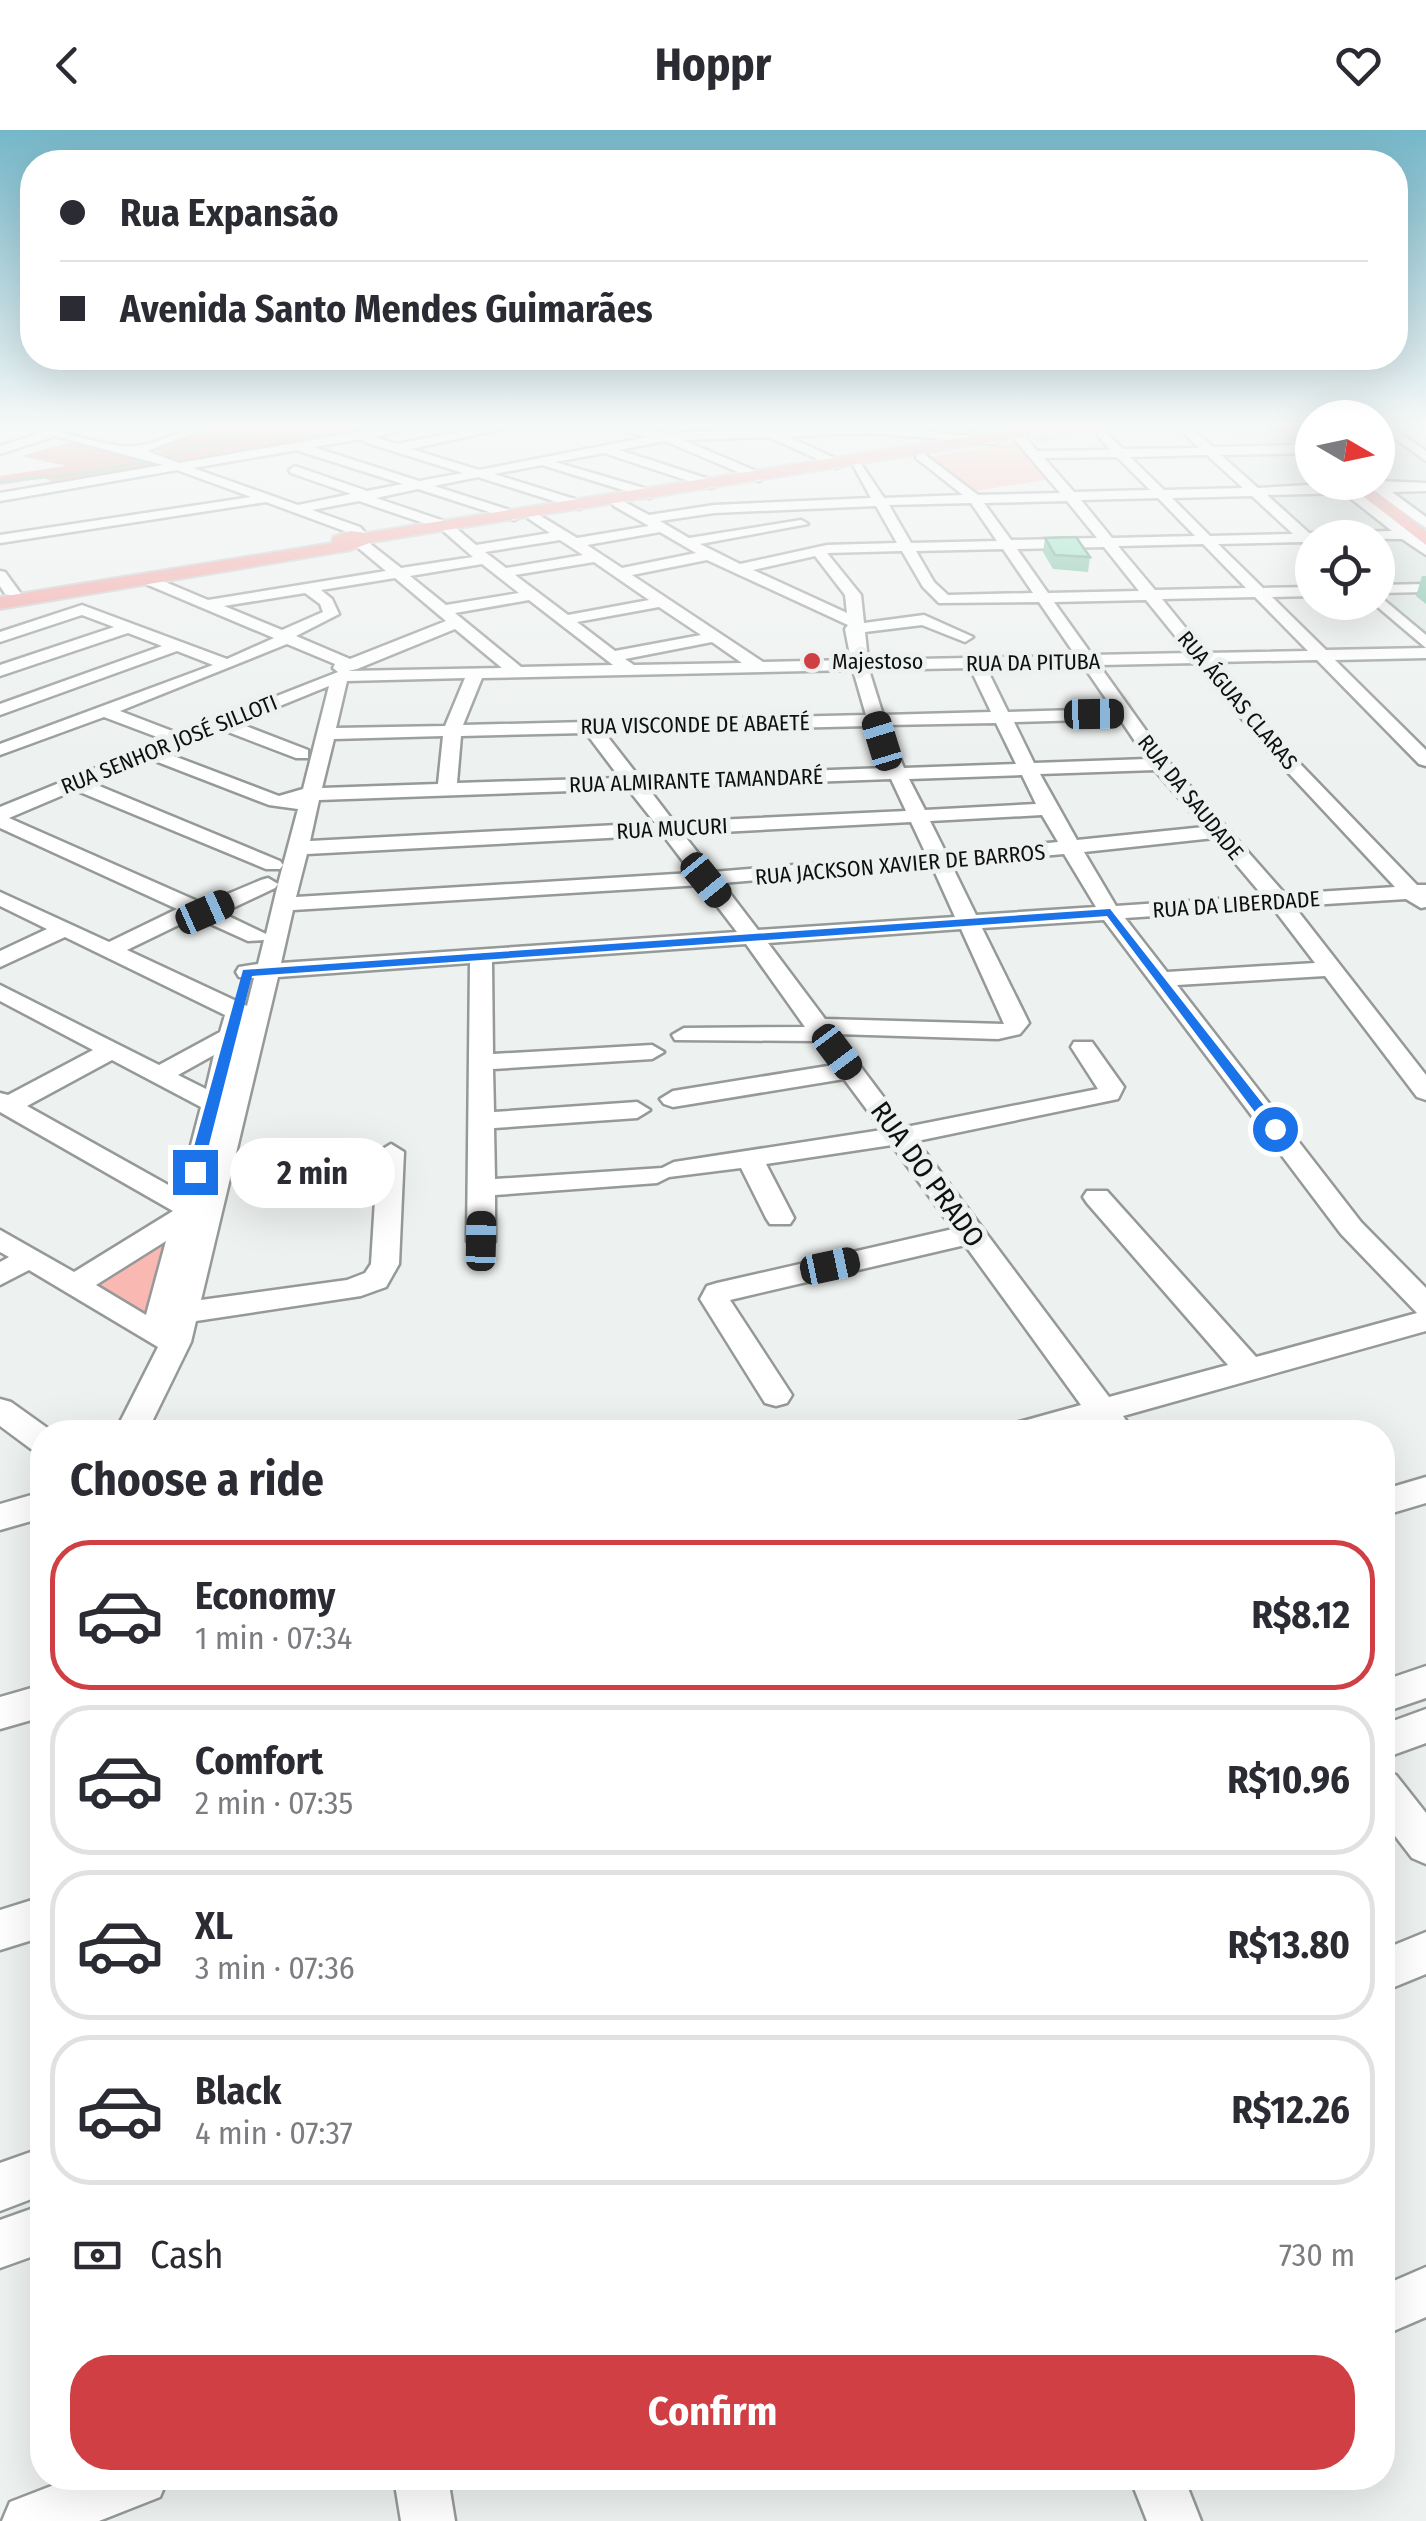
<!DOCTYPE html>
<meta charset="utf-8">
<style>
:root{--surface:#fff;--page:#f2f2f3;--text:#2b2b33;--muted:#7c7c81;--line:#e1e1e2;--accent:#cf3f43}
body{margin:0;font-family:"Fira Sans Condensed",sans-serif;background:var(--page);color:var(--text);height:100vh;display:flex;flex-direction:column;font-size:38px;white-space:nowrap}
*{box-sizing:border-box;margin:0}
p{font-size:32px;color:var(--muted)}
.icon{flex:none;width:55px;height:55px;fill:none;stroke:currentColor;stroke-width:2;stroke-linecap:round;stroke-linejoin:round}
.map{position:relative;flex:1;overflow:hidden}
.details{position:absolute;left:30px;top:1290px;width:1365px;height:1070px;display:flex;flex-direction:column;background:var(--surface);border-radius:40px;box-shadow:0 10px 40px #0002}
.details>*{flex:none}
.banner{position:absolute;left:20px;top:20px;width:1388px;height:220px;border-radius:40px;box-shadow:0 10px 40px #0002;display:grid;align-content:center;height:220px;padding:0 40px;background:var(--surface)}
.needle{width:65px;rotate:99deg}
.buttons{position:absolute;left:1295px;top:270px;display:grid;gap:20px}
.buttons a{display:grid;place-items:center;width:100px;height:100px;border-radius:50%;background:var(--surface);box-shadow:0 10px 40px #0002;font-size:50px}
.end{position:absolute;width:45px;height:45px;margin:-22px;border:12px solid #1a73e8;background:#fff;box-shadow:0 0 0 5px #fff}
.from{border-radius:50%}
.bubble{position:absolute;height:70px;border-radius:35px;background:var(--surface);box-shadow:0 10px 40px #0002;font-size:32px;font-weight:700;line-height:70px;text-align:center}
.car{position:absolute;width:30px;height:60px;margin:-30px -15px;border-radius:12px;box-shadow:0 0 8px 2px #0007;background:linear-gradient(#222 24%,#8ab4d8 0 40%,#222 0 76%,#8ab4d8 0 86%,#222 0)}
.banner b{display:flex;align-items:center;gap:35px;height:95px;font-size:38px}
.banner b+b{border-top:2px solid var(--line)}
.banner i{width:25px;height:25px;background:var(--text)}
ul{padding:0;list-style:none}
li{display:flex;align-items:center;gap:30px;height:150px;margin:0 20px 15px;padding:0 20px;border:5px solid var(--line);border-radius:40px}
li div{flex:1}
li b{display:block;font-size:38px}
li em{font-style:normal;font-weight:700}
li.current{border-color:var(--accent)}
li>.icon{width:90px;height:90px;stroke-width:1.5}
h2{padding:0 40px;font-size:45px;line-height:120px}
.pay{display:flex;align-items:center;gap:25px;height:110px;padding:0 40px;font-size:38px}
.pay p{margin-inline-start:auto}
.cta{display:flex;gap:20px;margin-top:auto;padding:20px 40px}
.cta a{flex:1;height:115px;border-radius:40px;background:var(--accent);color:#fff;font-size:40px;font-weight:700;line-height:115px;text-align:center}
header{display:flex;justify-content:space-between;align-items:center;height:130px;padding:0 40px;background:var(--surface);font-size:45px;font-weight:700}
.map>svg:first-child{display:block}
.built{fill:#dbe7e2}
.green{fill:#fab8b3}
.forest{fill:#df928d}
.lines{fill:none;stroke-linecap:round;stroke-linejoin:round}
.stream{stroke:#6abc9b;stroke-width:2.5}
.minor-casing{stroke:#959997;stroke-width:5}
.major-casing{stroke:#cacaca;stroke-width:4}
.minor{fill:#fff;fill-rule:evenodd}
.major{fill:#f1a09f;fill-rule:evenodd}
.wall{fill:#78bfa2}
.shaded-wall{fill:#629b84}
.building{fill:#8cdebc;stroke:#629b84;stroke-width:2.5}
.route{fill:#1a73e8}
.poi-dot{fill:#cf3f43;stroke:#edf1ef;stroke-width:4}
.labels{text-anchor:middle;stroke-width:10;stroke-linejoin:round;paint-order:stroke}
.far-poi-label{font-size:22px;fill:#0f100f;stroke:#edf1ef;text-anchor:start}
.far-street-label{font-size:22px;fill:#0f100f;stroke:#edf1ef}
.street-label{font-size:28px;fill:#0f100f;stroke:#edf1ef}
</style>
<header><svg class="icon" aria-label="back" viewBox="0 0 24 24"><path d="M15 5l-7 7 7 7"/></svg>Hoppr<svg class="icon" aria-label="heart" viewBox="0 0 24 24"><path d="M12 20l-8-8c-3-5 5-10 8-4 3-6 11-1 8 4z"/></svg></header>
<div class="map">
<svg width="1426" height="2391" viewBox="0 0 1426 2391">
<rect width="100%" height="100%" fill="#edf1ef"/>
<path class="built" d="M878,296l210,1 -177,28 -38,-15z
M1181,296h131v56h66v-56h48v213l-48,-42v-59l-66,3z"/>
<path class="green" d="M1016,313l36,36 -79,12 -45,-34z
M166,1102l-15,90 -67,-38z"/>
<path class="forest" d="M210,296h194l-214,39 -44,-18z
M82,309l89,28 -112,18 -15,-7 -44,7v-9l66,-10 -45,-10z"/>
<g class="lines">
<path class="stream" d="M164,328l102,-32
M0,352l84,-9 69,-13"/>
<defs>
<path id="minor" d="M19,296c35,0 92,24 117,20 27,-3 49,-20 77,-20l-66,25 32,12 213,-37h30l-49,11 24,7 92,-18h27l-105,23 68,21 169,-33 -45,-11 63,7 218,-7 118,14 -6,4 -123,-11 -86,3 54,25 2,3 -6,4 -68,-31 -86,3 80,34 2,3 -6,4 -94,-40 -46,9 96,31v6l-5,1 -106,-35 -49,9 99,29 2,3 -7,4 -107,-33 -48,9 90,28 2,3 -7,4 -101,-32 -44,9 85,27 2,3 -7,4 -96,-31 -42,9 74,25 26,22 74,-12 -21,-14 -2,-3 7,-4 43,26 72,-12 -35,-20 -2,-3 7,-4 30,16 65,-10 157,-7 -18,-33 6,-4 25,37 79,-3 -47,-37 4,-7 58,44 82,-2 -46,-54 10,-3 13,15 73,-1 -20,-24h10l23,23 76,-1 -23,-22h13l24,21 99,-2v8l-91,2 37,33 120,-7 48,2v8l-34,1 34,25v11l-50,-36 -17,1 67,51v11l-24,-16 -90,-1v9l-10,-5 -84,2 45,44 49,-1v9l-40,1 54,53 100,-2v10l-91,2 91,90v16l-7,-2 -102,-104 -103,2 66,81 137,142h9v22l-5,1 -15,-9 -112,7 132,169v25l-9,-3 -92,-121 -148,9 184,237 65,66v43l-303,85 11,16h-33l-6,-8 -32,8h-56l5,-8 69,-19 -116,-160 -235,55 62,95 -5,8 -11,3 -11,-3 -65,-104 7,-13 10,-3 236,-54 -61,-84 -126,19 28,54 -4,6h-20l-4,-6 -25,-50 -72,9 -12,6 -162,12v46l-4,6h-20l-4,-6 3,-278 -192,14 -77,323 146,-20 18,-7 6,-9 7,-112 13,-8 13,8 -5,112 -13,23 -25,9 -165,25 -5,21 -44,90h-32l43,-85 -129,-77 -29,15v-23l9,-5 -9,-5v-22l74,42 99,-61 -173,-99v-19l8,2 85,-45 -93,-49v-16l159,80 61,-33 5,-17 -160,-78 -65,30v-16l47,-22 -47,-23v-14l109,50 68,-33 -177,-81v-21l165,-67 -61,-23 -104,38v-11l213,-79 -36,-14 -177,64v-11l162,-58 -34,-13 -128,43v-11l114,-38 -32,-12 -82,27v-10l82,-27 145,54 47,-21 -133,-56v-6h10l57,24 178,-29 -30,-25 2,-7 -8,-6 -84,-31 -266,41v-8l251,-38 -74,-27 -177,31v-8l163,-28 -108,-29 -55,18v-8l41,-13zM362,309l2,3 99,31 -44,8 -106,-34zM298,320l1,1 104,33 -36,7 -72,-25 -6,4 2,3 60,21 -53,11 -105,-37zM1207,325l36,33 -79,2 -34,-33zM1117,327l33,33 -76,2 -30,-34zM1344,363l48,38 -83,2 -42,-38zM1252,366l41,38 -83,2 -38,-38zM1158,368l37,38 -83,2 -31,-38zM359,371l82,28 32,28 -72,11 -37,-29 4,-3 -8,-9 -48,-17zM1067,371l30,37 -86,2 -27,-37zM971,373l26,38 -86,2 -22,-38zM876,376l21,37 -70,2 -87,19 -40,-20 108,-20 -7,-4 -112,18 -29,-17 54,-8zM660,402l36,21 -74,15 -35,-23zM560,410l23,15 -77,13 -21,-16zM1203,414l43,44 -91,2 -37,-44zM1104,417l35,44 -91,2 -31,-44zM1003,419l30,44 -85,2 -14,-13 -18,-31zM902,421l21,36 16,16 100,-1 37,54 -208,4 -3,-28 57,-7 43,17 8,-5 -49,-22 -60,8 -3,-28 -34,-42zM815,426l30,39 2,18 -94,-43zM707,430l141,65 -3,4 6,31 -88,2 -131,-87zM594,432l55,38 -81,15 -53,-40zM482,434l37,29 -73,12 -36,-29zM395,448l51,43 -96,38 -54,-23 43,-22 -7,-15 -11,-9zM305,463l15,11 3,8 -41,18 -58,-24zM1255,467l53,54 -102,2 -44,-54zM529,470l84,65 -92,2 -66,-54zM1146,470l43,53 -97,2 -38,-53zM659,477l42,28 -86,16 -38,-29zM455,499l47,39 -154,3 9,-2zM712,512l30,21 -108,2 -9,-6zM287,514l48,20 -2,4 5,4 -158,62 -60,-23zM1197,533l71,88 127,136 -110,7 -118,-134 -68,-95zM1083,535l30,44 -105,3 -22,-45zM970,538l21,44 -108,3 -14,-45zM853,540l13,45 -403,10 19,-47zM465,548l-20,48 -109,2 11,-47zM329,556l-26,103 -24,7 -113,-43 57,-23 73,28h12v-8l-70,-27zM1120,589l27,40 -113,4 -20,-41zM996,593l20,41 -112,4 -18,-43zM869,596l17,42 -247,9 -35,-45zM586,603l34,45 -163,5 4,-47zM443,606l-5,48 -116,4 12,-49zM150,629l119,46 29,4 -20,75 -10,-6 -7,2 -57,24 -195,-86 66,-28 191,79h14l3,-4 -3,-4 -188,-78zM1155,640l49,57 -127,13 -37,-66zM1022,645l14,29 -111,6 -16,-31zM891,649l15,32 -232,11 -26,-34zM628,659l27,34 -345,18 9,-41zM1042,685l16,27 -112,11 -16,-32zM911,692l15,32 -213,18 -30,-38zM663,705l29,38 -396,24 11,-43zM1214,708l49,58 -147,10 -32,-54zM1064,724l32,53 -120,8 -25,-51zM932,736l23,51 -197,13 -36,-47zM278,754l-12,50 -44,-21 53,-25zM701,755l36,47 -456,31 12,-53zM1273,778l42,55 -148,9 -42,-54zM195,787l53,24 16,-1 -6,24 -19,3 -3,5 3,5 15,1 -7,28 -120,-56zM1104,790l237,314 76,79 -161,44 -149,-166h-20l-4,6 4,6 141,162 -119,32 -192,-256 201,-42 6,-12 -32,-45h-18l-3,5 27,42 -192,38 -70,-93 162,5 22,-5 9,-11 -47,-95zM961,799l43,95 -179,-5 -57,-76zM746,814l59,83 -121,1 -12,7 3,5 142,1 17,24 -161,26 -13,8 4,5 9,3 171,-28 38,51 -208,32 -12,6 -167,11 -1,-51 143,-10 13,-8 -13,-8 -143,10 -1,-43 159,-10 12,-7 -12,-7 -159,9 -1,-92zM214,925l-8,34 -28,-14zM112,930l89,47 -22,84 -152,-85zM166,1111l-20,74 -50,-30z
M1378,296h11l37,25v10z
M0,441l5,1 16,22 -3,3 -13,-3 -5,-8z
M1426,454v8l-48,1v-8z
M1378,465l48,40v13l-53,-45 5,-1z
M0,1269l11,3 42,30h-11v21l-11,-4 -31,-23z
M1426,1347v26l-44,13v-26z
M42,1362v26l-42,12v-26z
M1426,1536v32l-44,15v-32z
M42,1555v32l-42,12v-32z
M1426,1579v34l-44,16v-34z
M1382,1640l14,5 30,38v51l-14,-6 -30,-39z
M42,1767v40l-42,13v-40z
M1426,1802v42l-44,18v-42z
M42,2018v47l-42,16v-48z
M42,2075v48l-42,15v-48z
M1426,2137v50l-44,19v-50z
M72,2348h96l-8,19 -61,24h-97l8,-19z
M394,2348h54l7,43h-54z
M1130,2348h54l17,43h-54z"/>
<path id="major" d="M1033,296h78l-74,15 -7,-5 -658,106 -21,8 -351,59v-12l332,-54 1,-6 17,-6 17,2z
M1273,296h17l22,19v11z
M1345,352h19l62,49v14z"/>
</defs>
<use href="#minor" class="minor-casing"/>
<use href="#major" class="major-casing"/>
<use href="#minor" class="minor"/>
<use href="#major" class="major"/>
</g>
<path class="wall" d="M920,296h77v2l-27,4z
M1224,296h40l-2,11 -25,1z
M1045,408l45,19 -2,15 -35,-3 -10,-17z
M1422,446h4v28l-10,-8z"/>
<path class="shaded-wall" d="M970,296h27v2l-27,4z"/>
<path class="building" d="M1076,407l14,20 -35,-2 -10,-17z"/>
<linearGradient id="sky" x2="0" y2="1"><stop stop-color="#75b7c9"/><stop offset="0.47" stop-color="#f7f9f8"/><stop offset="1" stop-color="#f7f9f8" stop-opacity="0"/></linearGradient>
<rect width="1426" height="631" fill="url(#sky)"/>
<path class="route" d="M1110,779l170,217v6h-10l-163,-216 -855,60 -50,196 -7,5 -8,-5 56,-202z"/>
<circle class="poi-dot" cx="812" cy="531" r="10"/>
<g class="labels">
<g class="far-poi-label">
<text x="832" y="539">Majestoso</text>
</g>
<g class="far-street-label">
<text transform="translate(1033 532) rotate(-1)" y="8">RUA DA PITUBA</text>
<text transform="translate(1238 570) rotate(50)" y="8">RUA ÁGUAS CLARAS</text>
<text transform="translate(695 594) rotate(-1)" y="8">RUA VISCONDE DE ABAETÉ</text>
<text transform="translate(169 614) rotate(-22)" y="8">RUA SENHOR JOSÉ SILLOTI</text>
<text transform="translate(696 650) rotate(-2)" y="8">RUA ALMIRANTE TAMANDARÉ</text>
<text transform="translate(1191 667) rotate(51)" y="8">RUA DA SAUDADE</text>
<text transform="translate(672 698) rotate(-3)" y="8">RUA MUCURI</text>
<text transform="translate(900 734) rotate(-5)" y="8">RUA JACKSON XAVIER DE BARROS</text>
<text transform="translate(1236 774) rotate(-4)" y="8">RUA DA LIBERDADE</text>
</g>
<g class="street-label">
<text transform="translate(928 1044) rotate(54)" y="10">RUA DO PRADO</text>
</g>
</g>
</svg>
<div class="buttons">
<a><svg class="needle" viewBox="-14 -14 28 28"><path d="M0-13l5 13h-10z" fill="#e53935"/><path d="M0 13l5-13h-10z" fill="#7c7c81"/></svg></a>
<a><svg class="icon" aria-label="locate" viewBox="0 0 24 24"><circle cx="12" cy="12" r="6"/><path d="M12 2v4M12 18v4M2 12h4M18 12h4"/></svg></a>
</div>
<i class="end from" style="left:1275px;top:999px"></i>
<i class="end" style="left:195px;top:1042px"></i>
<div class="bubble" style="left:230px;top:1008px;width:165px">2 min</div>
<i class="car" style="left:1094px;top:584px;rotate:89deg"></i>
<i class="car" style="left:882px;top:611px;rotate:343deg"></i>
<i class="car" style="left:706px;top:750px;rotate:141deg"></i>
<i class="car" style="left:205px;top:782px;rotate:66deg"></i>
<i class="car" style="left:837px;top:922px;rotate:143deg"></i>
<i class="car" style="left:481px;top:1111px;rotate:1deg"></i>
<i class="car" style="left:830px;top:1136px;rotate:78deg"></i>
<div class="banner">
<b><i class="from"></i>Rua Expansão</b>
<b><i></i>Avenida Santo Mendes Guimarães</b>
</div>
<section class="details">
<h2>Choose a ride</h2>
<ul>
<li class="current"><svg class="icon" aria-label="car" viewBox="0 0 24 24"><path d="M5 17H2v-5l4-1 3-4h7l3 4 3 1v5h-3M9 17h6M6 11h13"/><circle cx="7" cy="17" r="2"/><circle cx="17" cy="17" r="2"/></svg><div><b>Economy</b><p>1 min · 07:34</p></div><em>R$8.12</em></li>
<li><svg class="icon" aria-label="car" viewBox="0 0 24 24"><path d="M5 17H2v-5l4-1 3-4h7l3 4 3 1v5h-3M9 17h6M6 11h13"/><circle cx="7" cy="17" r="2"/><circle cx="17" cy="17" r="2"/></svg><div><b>Comfort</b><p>2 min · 07:35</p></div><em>R$10.96</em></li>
<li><svg class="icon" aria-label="car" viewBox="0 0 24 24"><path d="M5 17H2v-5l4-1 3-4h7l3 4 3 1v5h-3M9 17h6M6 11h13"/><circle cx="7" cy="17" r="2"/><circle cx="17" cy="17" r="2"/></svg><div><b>XL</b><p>3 min · 07:36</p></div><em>R$13.80</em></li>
<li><svg class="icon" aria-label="car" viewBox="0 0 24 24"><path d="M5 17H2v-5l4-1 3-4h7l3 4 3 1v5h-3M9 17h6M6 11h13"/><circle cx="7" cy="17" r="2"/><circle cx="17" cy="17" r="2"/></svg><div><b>Black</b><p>4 min · 07:37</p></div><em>R$12.26</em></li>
</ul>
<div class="pay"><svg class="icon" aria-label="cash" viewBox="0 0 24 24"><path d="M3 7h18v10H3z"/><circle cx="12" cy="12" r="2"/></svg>Cash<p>730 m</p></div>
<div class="cta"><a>Confirm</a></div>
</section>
</div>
